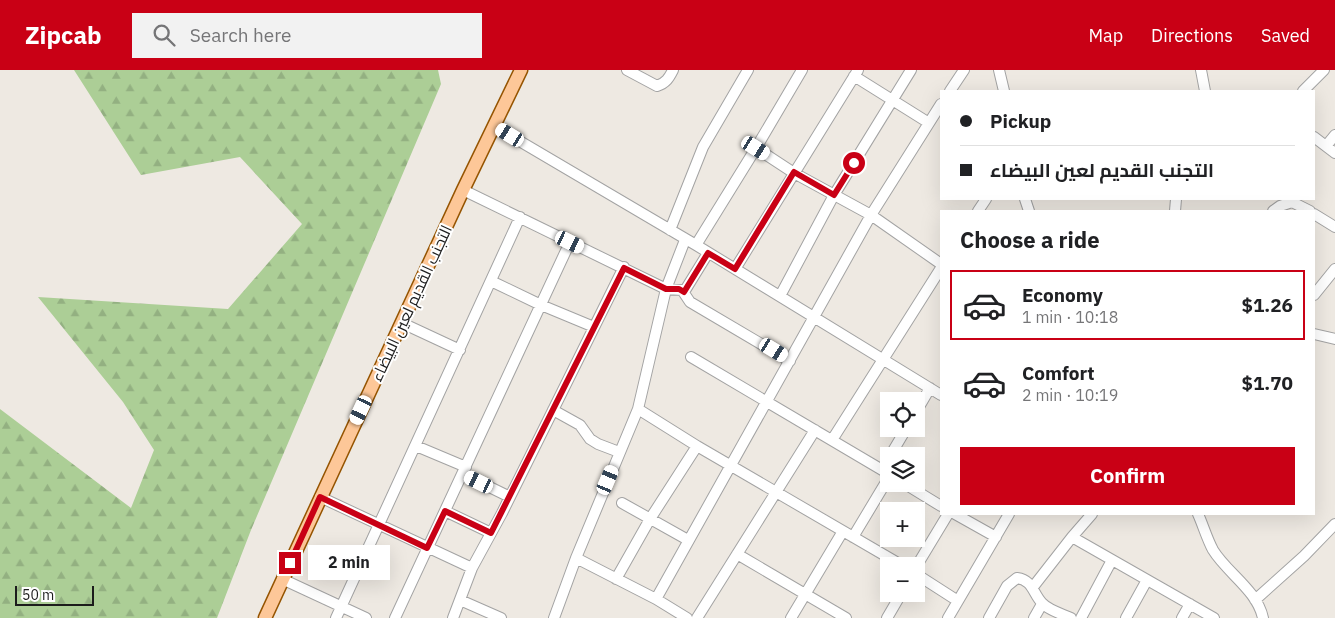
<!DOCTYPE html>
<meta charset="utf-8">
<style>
:root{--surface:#fff;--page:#f2f2f2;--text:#202124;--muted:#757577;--line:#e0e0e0;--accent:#c90015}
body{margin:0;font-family:"IBM Plex Sans",Cairo,sans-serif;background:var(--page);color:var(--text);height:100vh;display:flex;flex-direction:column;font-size:19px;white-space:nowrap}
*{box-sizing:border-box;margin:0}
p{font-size:16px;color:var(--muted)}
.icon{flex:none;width:28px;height:28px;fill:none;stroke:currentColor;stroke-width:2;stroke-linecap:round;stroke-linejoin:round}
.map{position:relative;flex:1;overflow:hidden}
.side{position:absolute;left:940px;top:140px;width:375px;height:305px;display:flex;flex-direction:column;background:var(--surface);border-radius:0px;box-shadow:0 5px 20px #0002}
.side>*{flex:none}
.guide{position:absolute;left:940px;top:20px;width:375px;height:110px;border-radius:0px;box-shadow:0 5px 20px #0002;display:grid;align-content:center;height:110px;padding:0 20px;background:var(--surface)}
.tools{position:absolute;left:880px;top:322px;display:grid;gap:10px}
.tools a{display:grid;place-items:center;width:45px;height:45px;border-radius:0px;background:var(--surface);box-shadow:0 5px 20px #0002;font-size:25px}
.scale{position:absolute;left:15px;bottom:12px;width:79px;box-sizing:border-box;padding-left:5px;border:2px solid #1c1c1c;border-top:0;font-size:14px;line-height:18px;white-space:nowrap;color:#1c1c1c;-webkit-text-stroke:4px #fff;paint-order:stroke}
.end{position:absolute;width:22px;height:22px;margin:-11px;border:6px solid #c90015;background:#fff;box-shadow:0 0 0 2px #fff}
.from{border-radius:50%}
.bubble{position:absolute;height:35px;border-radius:0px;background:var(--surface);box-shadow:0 5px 20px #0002;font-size:16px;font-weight:800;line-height:35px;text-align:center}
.car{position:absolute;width:15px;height:30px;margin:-15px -8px;border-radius:6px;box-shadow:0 0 4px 1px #0007;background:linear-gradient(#fff 24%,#345 0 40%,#fff 0 76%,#345 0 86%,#fff 0)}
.guide b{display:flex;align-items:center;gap:18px;height:48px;font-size:19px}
.guide b+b{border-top:1px solid var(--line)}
.guide i{width:12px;height:12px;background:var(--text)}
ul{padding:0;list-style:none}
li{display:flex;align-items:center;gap:15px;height:70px;margin:0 10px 8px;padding:0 10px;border:2px solid transparent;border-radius:0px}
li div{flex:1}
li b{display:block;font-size:19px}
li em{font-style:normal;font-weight:800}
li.on{border-color:var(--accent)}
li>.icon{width:45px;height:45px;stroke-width:1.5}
h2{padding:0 20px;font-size:22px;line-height:60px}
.primary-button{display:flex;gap:10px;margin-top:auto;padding:10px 20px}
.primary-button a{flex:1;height:58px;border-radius:0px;background:var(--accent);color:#fff;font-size:20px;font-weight:800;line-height:58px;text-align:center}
header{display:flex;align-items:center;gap:30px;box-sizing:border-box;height:70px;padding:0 25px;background:var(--accent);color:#fff}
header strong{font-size:24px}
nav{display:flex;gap:28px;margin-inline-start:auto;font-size:18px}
.search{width:350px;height:45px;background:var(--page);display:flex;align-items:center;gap:12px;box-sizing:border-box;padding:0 18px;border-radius:0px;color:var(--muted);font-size:19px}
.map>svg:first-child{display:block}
.forest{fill:url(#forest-firs)}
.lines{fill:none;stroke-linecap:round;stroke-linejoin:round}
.minor-casing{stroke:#a3a3a3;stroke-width:12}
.major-casing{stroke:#955400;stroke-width:15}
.minor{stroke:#fff;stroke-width:10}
.major{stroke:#fdc798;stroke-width:12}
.route{stroke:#c90015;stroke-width:6}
.labels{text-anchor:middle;stroke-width:4;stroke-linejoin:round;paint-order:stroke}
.street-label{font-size:16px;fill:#1c1c1c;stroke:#fff}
</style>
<header>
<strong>Zipcab</strong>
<div class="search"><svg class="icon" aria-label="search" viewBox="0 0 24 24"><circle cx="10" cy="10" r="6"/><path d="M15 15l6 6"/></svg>Search here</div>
<nav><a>Map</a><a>Directions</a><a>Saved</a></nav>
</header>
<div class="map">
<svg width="1335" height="548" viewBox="0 0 1335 548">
<defs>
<pattern id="forest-firs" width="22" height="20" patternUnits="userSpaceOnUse" patternTransform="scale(1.25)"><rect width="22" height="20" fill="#acce96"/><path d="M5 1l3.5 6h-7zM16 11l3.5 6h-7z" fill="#93b081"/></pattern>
</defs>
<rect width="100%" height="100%" fill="#eee9e2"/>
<path class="forest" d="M74,0h364l3,14 -190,446 -34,88h-217v-209l131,99 23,-58 -31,-48 -85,-105 190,12 74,-85 -62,-67 -99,18z"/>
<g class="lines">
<defs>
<path id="minor" d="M627,0l30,16c9,-3 12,-8 16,-16
M999,0l5,21
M1201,0l4,21
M854,6l75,47
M950,21l14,-21
M1303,21l21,-21
M494,56l202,119 245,150
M1314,67l21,16
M1326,76l9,-11
M756,78l38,25 77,42 70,49
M463,120l203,99 16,1 8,12 100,59
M1025,129l4,12
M978,141l8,-12
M1175,141l1,-12
M1273,141l7,-5 12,-4 18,9
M1314,144l21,13
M670,160l33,-83 45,-77
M696,175l60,-97 46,-78
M735,199l123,-199
M491,211l50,24 53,22
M684,222l24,-39
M1314,225l21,-26
M780,226l54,-101 77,-125
M402,253l58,27
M1314,264l21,5
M691,287l198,117
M638,339l59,37 206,120
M553,340l27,15 10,14 8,5 21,8
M916,342l14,-24
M832,370l109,-172
M416,376l50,21
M890,386l16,-27
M463,404l47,23
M905,414l36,22
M320,427l152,71
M622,433l66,37
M445,441l46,22
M955,444l41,23
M1092,444l-20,23 142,81
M1198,444c5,11 9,25 15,36 14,23 44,40 50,68
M853,467l36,-60
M737,484l109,64
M576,488l80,41 31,19
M916,497l32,-53
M916,504l42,27
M282,509l84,39
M616,509l34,-60 47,-73
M1033,517l39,-50
M656,529l215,-384 70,-111
M460,530l41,18
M1255,530l49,-44 31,-32
M336,548l184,-401
M395,548l175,-376
M453,548l19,-50 30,-55 122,-246
M554,548l22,-60 62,-149 28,-120 19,-49
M697,548l118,-188
M791,548l52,-87
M887,548l14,-24
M948,548l61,-104
M989,548l18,-32 10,-8c16,2 16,16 25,25 6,7 20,11 29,15
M1034,548l8,-14
M1081,548l31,-58
M1126,548l21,-38
M1182,548l8,-14"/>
<path id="major" d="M265,548l198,-428 58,-120"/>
</defs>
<use href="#minor" class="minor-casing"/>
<use href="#major" class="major-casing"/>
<use href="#minor" class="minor"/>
<use href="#major" class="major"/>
</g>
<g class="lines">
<path class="route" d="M290,493l30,-66 107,51 18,-37 46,22 133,-265 42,21h13l5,3 24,-39 27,16 59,-97 40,23 20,-32"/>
</g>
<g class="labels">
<g class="street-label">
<text transform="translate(411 233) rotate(-65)" y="6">التجنب القديم لعين البيضاء</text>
</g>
</g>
</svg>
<div class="tools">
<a><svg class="icon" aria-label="locate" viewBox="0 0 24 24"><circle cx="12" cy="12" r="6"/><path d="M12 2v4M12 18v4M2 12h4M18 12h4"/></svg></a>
<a><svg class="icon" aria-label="layers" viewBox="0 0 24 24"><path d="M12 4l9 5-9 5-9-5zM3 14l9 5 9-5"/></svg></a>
<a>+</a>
<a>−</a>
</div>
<div class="scale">50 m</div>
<i class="end from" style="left:854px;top:93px"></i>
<i class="end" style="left:290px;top:493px"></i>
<div class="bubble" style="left:308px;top:475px;width:82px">2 min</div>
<i class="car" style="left:510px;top:65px;rotate:301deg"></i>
<i class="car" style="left:756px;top:78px;rotate:122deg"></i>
<i class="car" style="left:570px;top:172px;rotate:116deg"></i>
<i class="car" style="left:774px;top:280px;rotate:121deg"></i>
<i class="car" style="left:361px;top:340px;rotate:205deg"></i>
<i class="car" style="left:608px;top:410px;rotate:23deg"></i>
<i class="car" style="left:479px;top:412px;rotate:296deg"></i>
<div class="guide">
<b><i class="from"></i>Pickup</b>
<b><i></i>التجنب القديم لعين البيضاء</b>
</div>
<section class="side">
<h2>Choose a ride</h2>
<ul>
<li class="on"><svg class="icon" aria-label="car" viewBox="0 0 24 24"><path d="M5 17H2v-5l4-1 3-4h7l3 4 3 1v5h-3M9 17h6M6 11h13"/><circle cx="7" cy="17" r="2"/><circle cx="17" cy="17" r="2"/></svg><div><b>Economy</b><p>1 min · 10:18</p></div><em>$1.26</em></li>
<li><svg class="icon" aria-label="car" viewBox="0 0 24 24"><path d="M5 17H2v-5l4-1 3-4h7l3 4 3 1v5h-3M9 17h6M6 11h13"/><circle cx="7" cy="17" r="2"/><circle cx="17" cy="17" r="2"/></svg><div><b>Comfort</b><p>2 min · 10:19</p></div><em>$1.70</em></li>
</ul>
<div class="primary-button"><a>Confirm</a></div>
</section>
</div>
